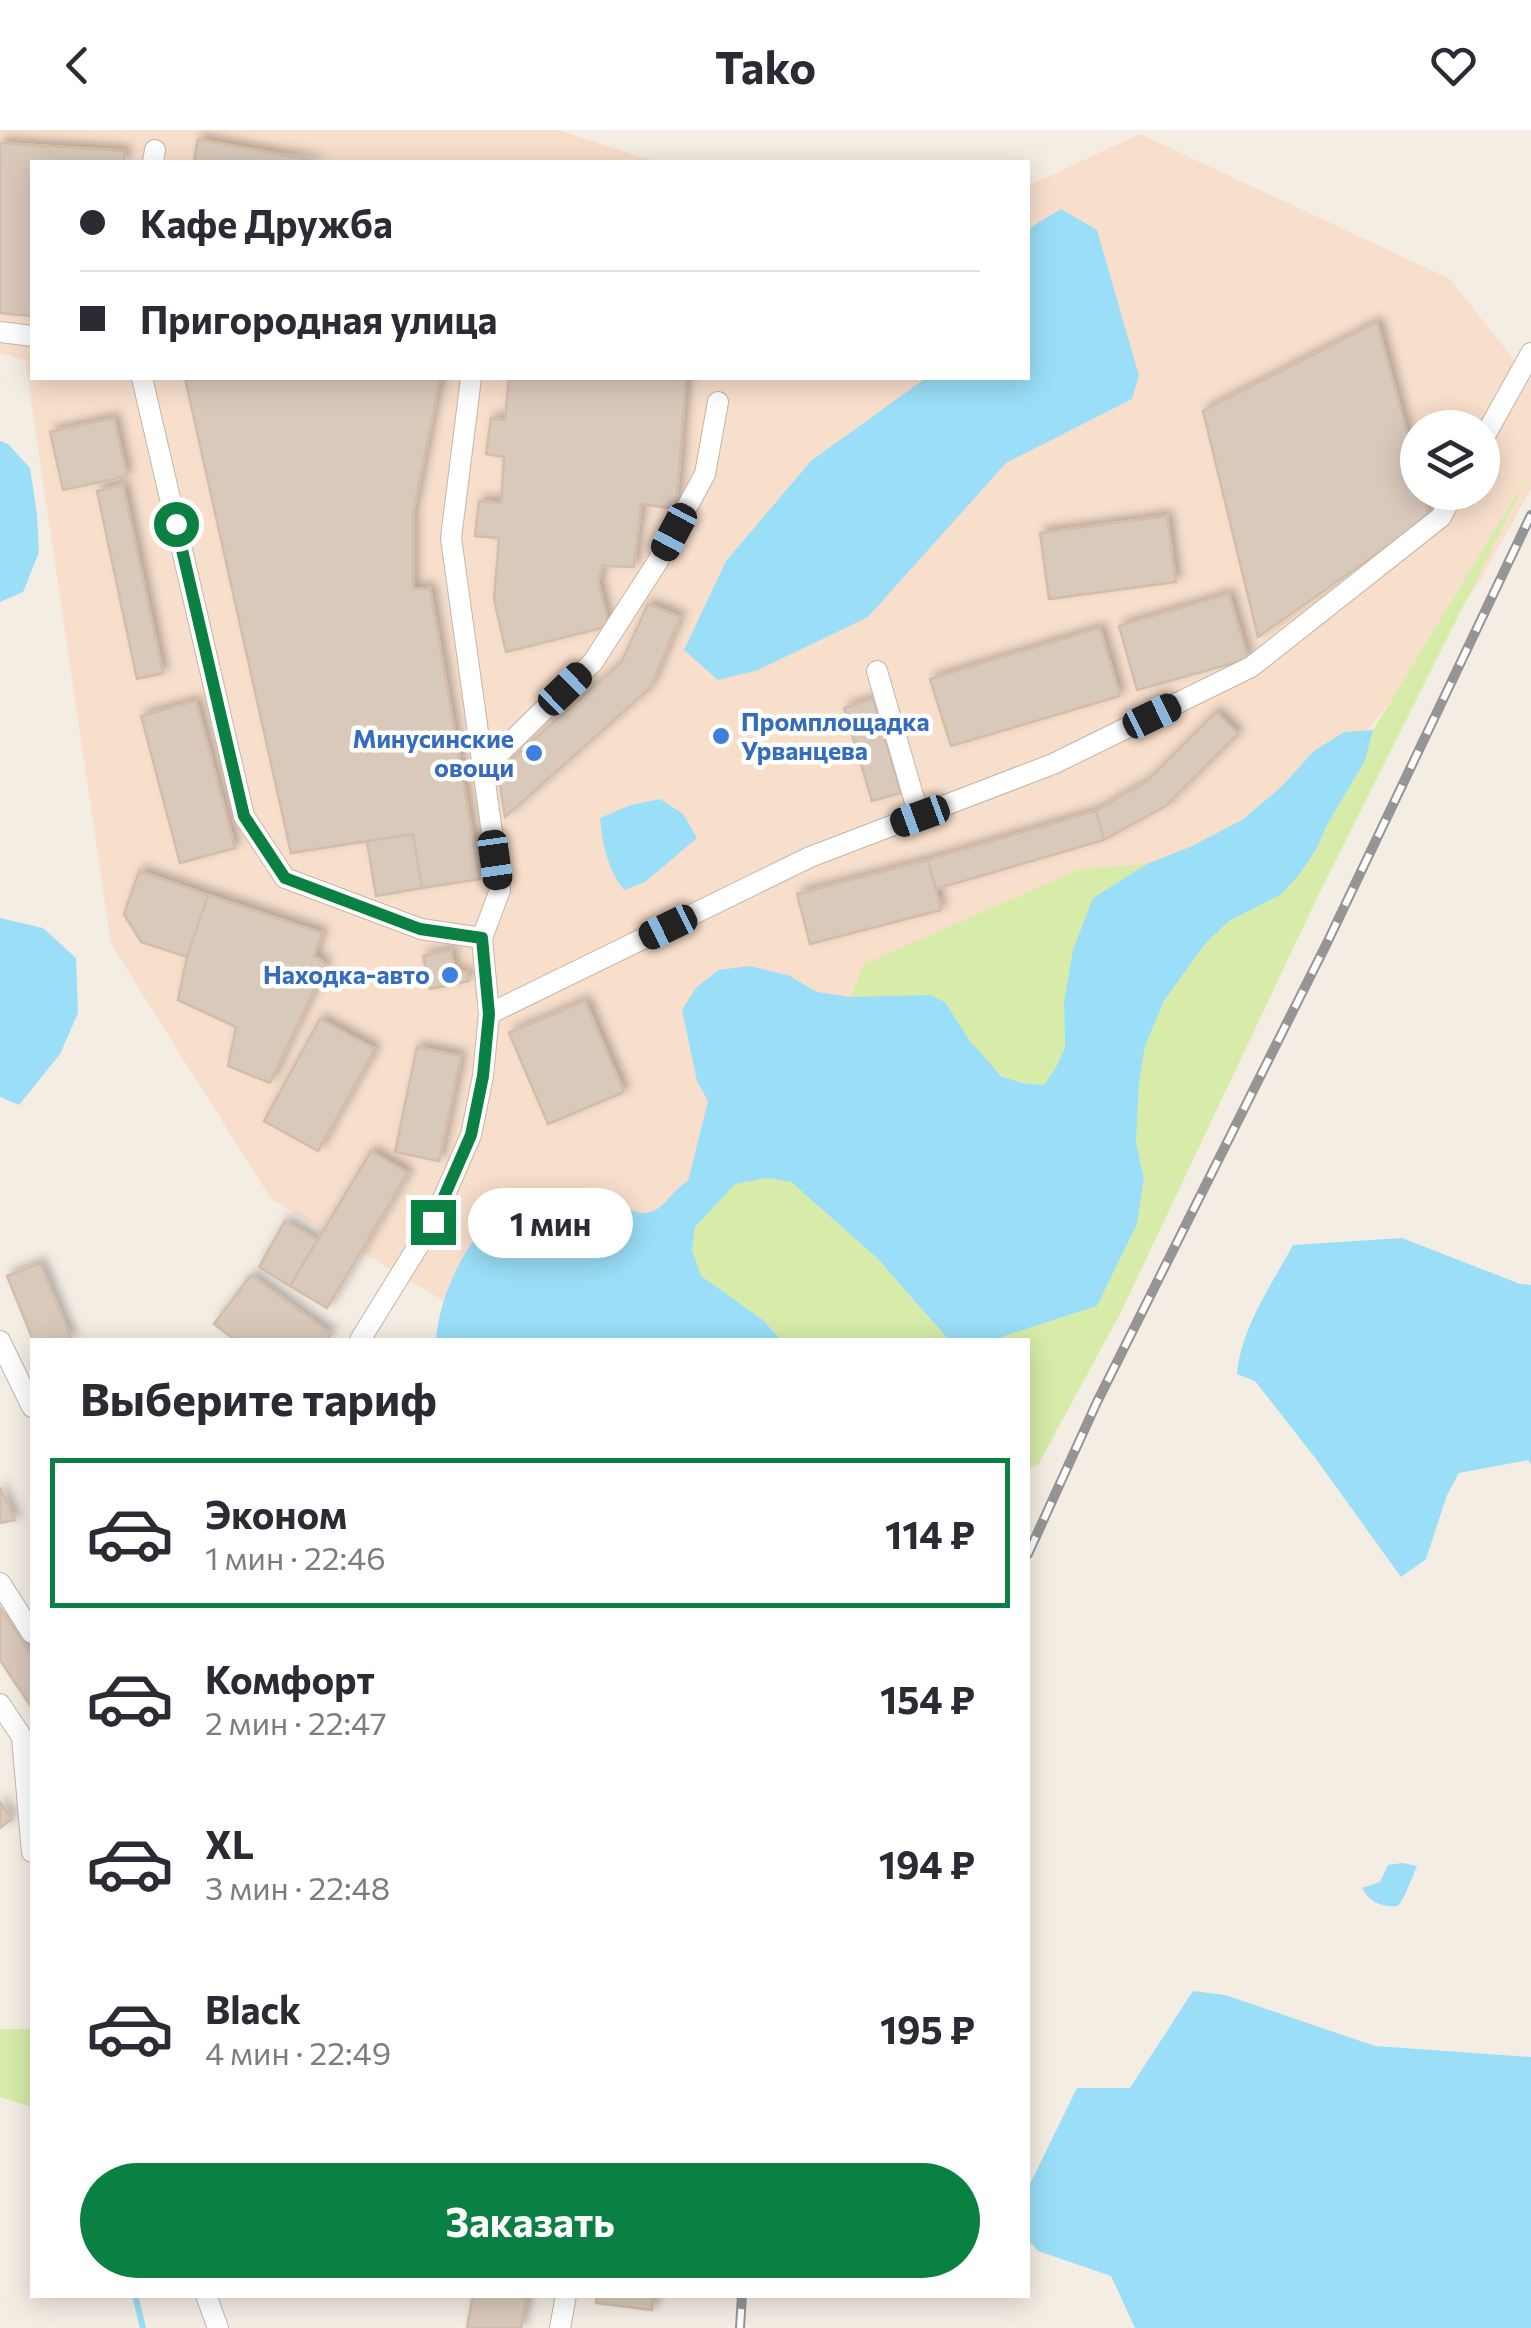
<!DOCTYPE html>
<html lang="ru">
<meta charset="utf-8">
<style>
:root{--surface:#fff;--page:#f2f2f3;--text:#2b2b33;--muted:#7c7c81;--line:#e1e1e2;--accent:#0b8043}
body{margin:0;font-family:Commissioner,sans-serif;background:var(--page);color:var(--text);height:100vh;display:flex;flex-direction:column;font-size:38px;white-space:nowrap}
*{box-sizing:border-box;margin:0}
p{font-size:32px;color:var(--muted)}
.icon{flex:none;width:55px;height:55px;fill:none;stroke:currentColor;stroke-width:2;stroke-linecap:round;stroke-linejoin:round}
.map{position:relative;flex:1;overflow:hidden}
.side{position:absolute;left:30px;top:1208px;width:1000px;height:960px;display:flex;flex-direction:column;background:var(--surface);border-radius:0px;box-shadow:0 5px 25px #0003}
.side>*{flex:none}
.hud{position:absolute;left:30px;top:30px;width:1000px;height:220px;border-radius:0px;box-shadow:0 5px 25px #0003;display:grid;align-content:center;height:220px;padding:0 50px;background:var(--surface)}
.controls{position:absolute;left:1400px;top:280px;display:grid;gap:20px}
.controls a{display:grid;place-items:center;width:100px;height:100px;border-radius:50%;background:var(--surface);box-shadow:0 5px 25px #0003;font-size:50px}
.end{position:absolute;width:45px;height:45px;margin:-22px;border:12px solid #0b8043;background:#fff;box-shadow:0 0 0 5px #fff}
.from{border-radius:50%}
.bubble{position:absolute;height:70px;border-radius:35px;background:var(--surface);box-shadow:0 5px 25px #0003;font-size:32px;font-weight:700;line-height:70px;text-align:center}
.car{position:absolute;width:30px;height:60px;margin:-30px -15px;border-radius:12px;box-shadow:0 0 8px 2px #0007;background:linear-gradient(#222 24%,#8ab4d8 0 40%,#222 0 76%,#8ab4d8 0 86%,#222 0)}
.hud b{display:flex;align-items:center;gap:35px;height:95px;font-size:38px}
.hud b+b{border-top:2px solid var(--line)}
.hud i{width:25px;height:25px;background:var(--text)}
ul{padding:0;list-style:none}
li{display:flex;align-items:center;gap:30px;height:150px;margin:0 20px 15px;padding:0 30px;border:5px solid transparent;border-radius:0px}
li div{flex:1}
li b{display:block;font-size:38px}
li em{font-style:normal;font-weight:700}
li.selected{border-color:var(--accent)}
li>.icon{width:90px;height:90px;stroke-width:1.5}
h2{padding:0 50px;font-size:45px;line-height:120px}
.action{display:flex;gap:20px;margin-top:auto;padding:20px 50px}
.action a{flex:1;height:115px;border-radius:60px;background:var(--accent);color:#fff;font-size:40px;font-weight:700;line-height:115px;text-align:center}
header{display:flex;justify-content:space-between;align-items:center;height:130px;padding:0 50px;background:var(--surface);font-size:45px;font-weight:700}
.map>svg:first-child{display:block}
.commercial{fill:#f8dfcc;fill-rule:evenodd}
.green{fill:#d7eca8}
.water{fill:#9adef7}
.lines{fill:none;stroke-linecap:round;stroke-linejoin:round}
.stream{stroke:#9adef7;stroke-width:6}
.building{fill:#d9c9bb;stroke:#d2bdab;stroke-width:2.5;filter:url(#shadow)}
.minor-casing{stroke:#c3b6a9;stroke-width:22}
.minor{stroke:#fff;stroke-width:20}
.rail-casing{stroke:#959595;stroke-width:10}
.rail{stroke:#fff;stroke-width:6;stroke-dasharray:19;stroke-linecap:butt}
.route{stroke:#0b8043;stroke-width:12}
.shop-dot{fill:#3f7fe0;stroke:#fff;stroke-width:4}
.labels{text-anchor:middle;stroke-width:9;stroke-linejoin:round;paint-order:stroke}
.shop-label{font-size:25px;font-weight:bold;fill:#366cbe;stroke:#fff;text-anchor:end}
</style>
<header><svg class="icon" aria-label="back" viewBox="0 0 24 24"><path d="M15 5l-7 7 7 7"/></svg>Tako<svg class="icon" aria-label="heart" viewBox="0 0 24 24"><path d="M12 20l-8-8c-3-5 5-10 8-4 3-6 11-1 8 4z"/></svg></header>
<div class="map">
<svg width="1531" height="2198" viewBox="0 0 1531 2198">
<defs>
<filter id="shadow"><feDropShadow dx="5" dy="-5" stdDeviation="5" flood-color="#0004"/></filter>
</defs>
<rect width="100%" height="100%" fill="#f4ede4"/>
<path class="commercial" d="M0,0h558l98,32h-624v216h996v-192l112,-52 310,145 81,102v108l-50,90 -63,87 -111,141 -642,437 -185,78 -209,-123 -160,-255 -86,-584 -25,-7zM1418,298h64v64h-64z"/>
<path class="green" d="M1531,341l-215,429 -195,412 -83,153 -10,4v-129h-36l105,-34 40,-82 7,-46 -8,-36 3,-59 6,-37 19,-45 41,-57 24,-23 51,-26 36,-45 12,-27 37,-62 8,-31z
M1147,734l-54,35 -29,103 1,44 -10,23 -11,16c-13,-1 -27,-2 -39,-8 -21,-10 -47,-55 -60,-75l-94,-5 13,-33 216,-95z
M767,1048l24,4 86,76 72,82h-168l-18,-20 -62,-44 -10,-26 4,-23 39,-43z
M0,1899h32v78l-32,-10z"/>
<path class="water" d="M1061,79l36,21 42,146 -7,23 -126,64 -138,154 -110,53 -40,10 -34,-30 42,-89 85,-100 115,-83h102v-149z
M0,311l8,3 22,24 7,46 2,38 -16,40 -23,10z
M1373,600l-8,31 -37,62 -12,27 -18,26 -18,19 -51,26 -24,23 -41,57 -19,45 -6,37 -3,59 8,36 -7,46 -40,82 -105,34h-43l-72,-82 -86,-76 -24,-4 -32,6 -40,43 -3,23 9,26 62,44 18,20h-345c4,-53 40,-123 90,-146 10,-4 27,-4 39,-4 16,1 36,8 52,14 10,3 19,10 29,9 20,-3 25,-23 42,-32l20,-80 -11,-20 -15,-71 14,-22 22,-18 32,-4 40,10 27,16 34,5 78,-2 16,7 25,39 31,35 21,7 22,2 11,-16 10,-22 -1,-45 9,-52 20,-52 54,-34 43,-17 52,-27 38,-32 34,-37 30,-19z
M660,669l23,15 14,24 -52,44 -21,8c-17,-22 -21,-44 -24,-72l31,-13z
M0,788l43,10 33,30 2,55 -18,41 -41,51 -19,-8z
M1402,1108l118,46 11,1v179l-3,-4 -69,13 -12,22 -21,64 -25,18 -85,-118 -61,-78 -18,-7c4,-46 34,-88 56,-129z
M1403,1733l14,3 -12,29 -7,11c-16,1 -28,-3 -36,-18l18,-6 8,-17z
M1193,1861l32,4 150,51 156,11v271h-396l-24,-52 -73,-25 -10,-11v-52l49,-100h53z"/>
<g class="lines">
<path class="stream" d="M135,2165l8,33"/>
</g>
<path class="building" d="M198,9l122,23h-126z
M0,13l124,8v11h-92v154l-32,-3z
M1377,192l41,152v18h5l6,25 -171,120 -55,-226z
M185,248h255l-27,135v76l17,-1 50,291 -58,9 -9,-54 -122,19z
M509,248h177l-10,131 -35,-5 -7,63 -31,-1 -5,15 11,45 -103,26 -12,-53 5,-61 -24,-2 4,-35 22,2 3,-46 -18,-3 5,-36 14,2z
M114,288l13,58 -64,14 -13,-58z
M123,355l40,188 -26,6 -40,-188z
M1167,386l9,66 -127,17 -9,-66z
M1229,464l19,65 -111,31 -18,-64z
M648,474l32,13 -30,71 -145,129 -7,-46 123,-108z
M1100,498l20,68 -169,50 -21,-67z
M873,569l28,94 -29,8 -28,-93z
M196,571l39,147 -55,15 -39,-147z
M1216,582l22,22 -71,71 -63,35 -8,-29 51,-30z
M1096,681l8,29 -168,49 -8,-29z
M413,704l9,54 -46,8 -9,-55z
M928,730l13,50 -131,34 -13,-50z
M139,741l69,24 -21,62 -46,-15 -17,-28z
M208,765l114,38 -8,23 12,8 -56,119 -42,-17 8,-39 -58,-27 9,-43z
M451,820l4,23 12,-2 2,10 -39,8 -7,-33z
M585,871l39,91 -76,32 -39,-91z
M320,889l55,30 -57,102 -54,-30z
M417,917l44,9 -22,105 -44,-9z
M371,1021l37,22 -81,135 -37,-22z
M285,1091l32,19 -27,46 -31,-19z
M40,1133l32,77h-39l-26,-64z
M251,1145l80,59 -5,6h-91l-21,-16z
M0,1357l15,33 -15,3z
M0,1478l32,48v52l-32,-48z
M0,1672l12,17 -12,9z
M473,2165h54l-6,33h-54z
M597,2165h57l-2,15 -56,-7z"/>
<g class="lines">
<defs>
<path id="minor" d="M153,32l2,-12
M0,202l32,4
M142,248l102,438 41,62 136,51 61,9
M1482,311l49,-88
M877,541l42,145
M482,640l111,-108 65,-101 47,-87 13,-72
M489,884l321,-157 243,-93 198,-97 190,-150 13,-25
M360,1210l73,-118 38,-87 12,-59 6,-62 -7,-76 18,-48 -49,-352 20,-160
M0,1211l32,66
M0,1453l32,50
M0,1574l22,33 10,115
M206,2165l12,33
M560,2198l6,-33"/>
</defs>
<use href="#minor" class="minor-casing"/>
<use href="#minor" class="minor"/>
<defs>
<path id="rail" d="M1028,1424l69,-152 230,-459 204,-428
M740,2198l2,-33"/>
</defs>
<use href="#rail" class="rail-casing"/>
<use href="#rail" class="rail"/>
</g>
<g class="lines">
<path class="route" d="M176,394l68,292 41,62 135,51 62,9 7,76 -6,62 -12,59 -38,87"/>
</g>
<g class="shop-dot">
<circle cx="721" cy="606" r="10"/>
<circle cx="534" cy="623" r="10"/>
<circle cx="450" cy="845" r="10"/>
</g>
<g class="labels">
<g class="shop-label">
<text x="741" y="601" text-anchor="start">Промплощадка<tspan x="741" dy="29">Урванцева</tspan></text>
<text x="514" y="618">Минусинские<tspan x="514" dy="29">овощи</tspan></text>
<text x="430" y="854">Находка-авто</text>
</g>
</g>
</svg>
<div class="controls">
<a><svg class="icon" aria-label="layers" viewBox="0 0 24 24"><path d="M12 4l9 5-9 5-9-5zM3 14l9 5 9-5"/></svg></a>
</div>
<i class="end from" style="left:176px;top:394px"></i>
<i class="end" style="left:433px;top:1092px"></i>
<div class="bubble" style="left:468px;top:1058px;width:165px">1 мин</div>
<i class="car" style="left:674px;top:402px;rotate:208deg"></i>
<i class="car" style="left:565px;top:559px;rotate:46deg"></i>
<i class="car" style="left:1152px;top:586px;rotate:64deg"></i>
<i class="car" style="left:920px;top:686px;rotate:250deg"></i>
<i class="car" style="left:495px;top:730px;rotate:172deg"></i>
<i class="car" style="left:668px;top:797px;rotate:244deg"></i>
<div class="hud">
<b><i class="from"></i>Кафе Дружба</b>
<b><i></i>Пригородная улица</b>
</div>
<section class="side">
<h2>Выберите тариф</h2>
<ul>
<li class="selected"><svg class="icon" aria-label="car" viewBox="0 0 24 24"><path d="M5 17H2v-5l4-1 3-4h7l3 4 3 1v5h-3M9 17h6M6 11h13"/><circle cx="7" cy="17" r="2"/><circle cx="17" cy="17" r="2"/></svg><div><b>Эконом</b><p>1 мин · 22:46</p></div><em>114 ₽</em></li>
<li><svg class="icon" aria-label="car" viewBox="0 0 24 24"><path d="M5 17H2v-5l4-1 3-4h7l3 4 3 1v5h-3M9 17h6M6 11h13"/><circle cx="7" cy="17" r="2"/><circle cx="17" cy="17" r="2"/></svg><div><b>Комфорт</b><p>2 мин · 22:47</p></div><em>154 ₽</em></li>
<li><svg class="icon" aria-label="car" viewBox="0 0 24 24"><path d="M5 17H2v-5l4-1 3-4h7l3 4 3 1v5h-3M9 17h6M6 11h13"/><circle cx="7" cy="17" r="2"/><circle cx="17" cy="17" r="2"/></svg><div><b>XL</b><p>3 мин · 22:48</p></div><em>194 ₽</em></li>
<li><svg class="icon" aria-label="car" viewBox="0 0 24 24"><path d="M5 17H2v-5l4-1 3-4h7l3 4 3 1v5h-3M9 17h6M6 11h13"/><circle cx="7" cy="17" r="2"/><circle cx="17" cy="17" r="2"/></svg><div><b>Black</b><p>4 мин · 22:49</p></div><em>195 ₽</em></li>
</ul>
<div class="action"><a>Заказать</a></div>
</section>
</div>
